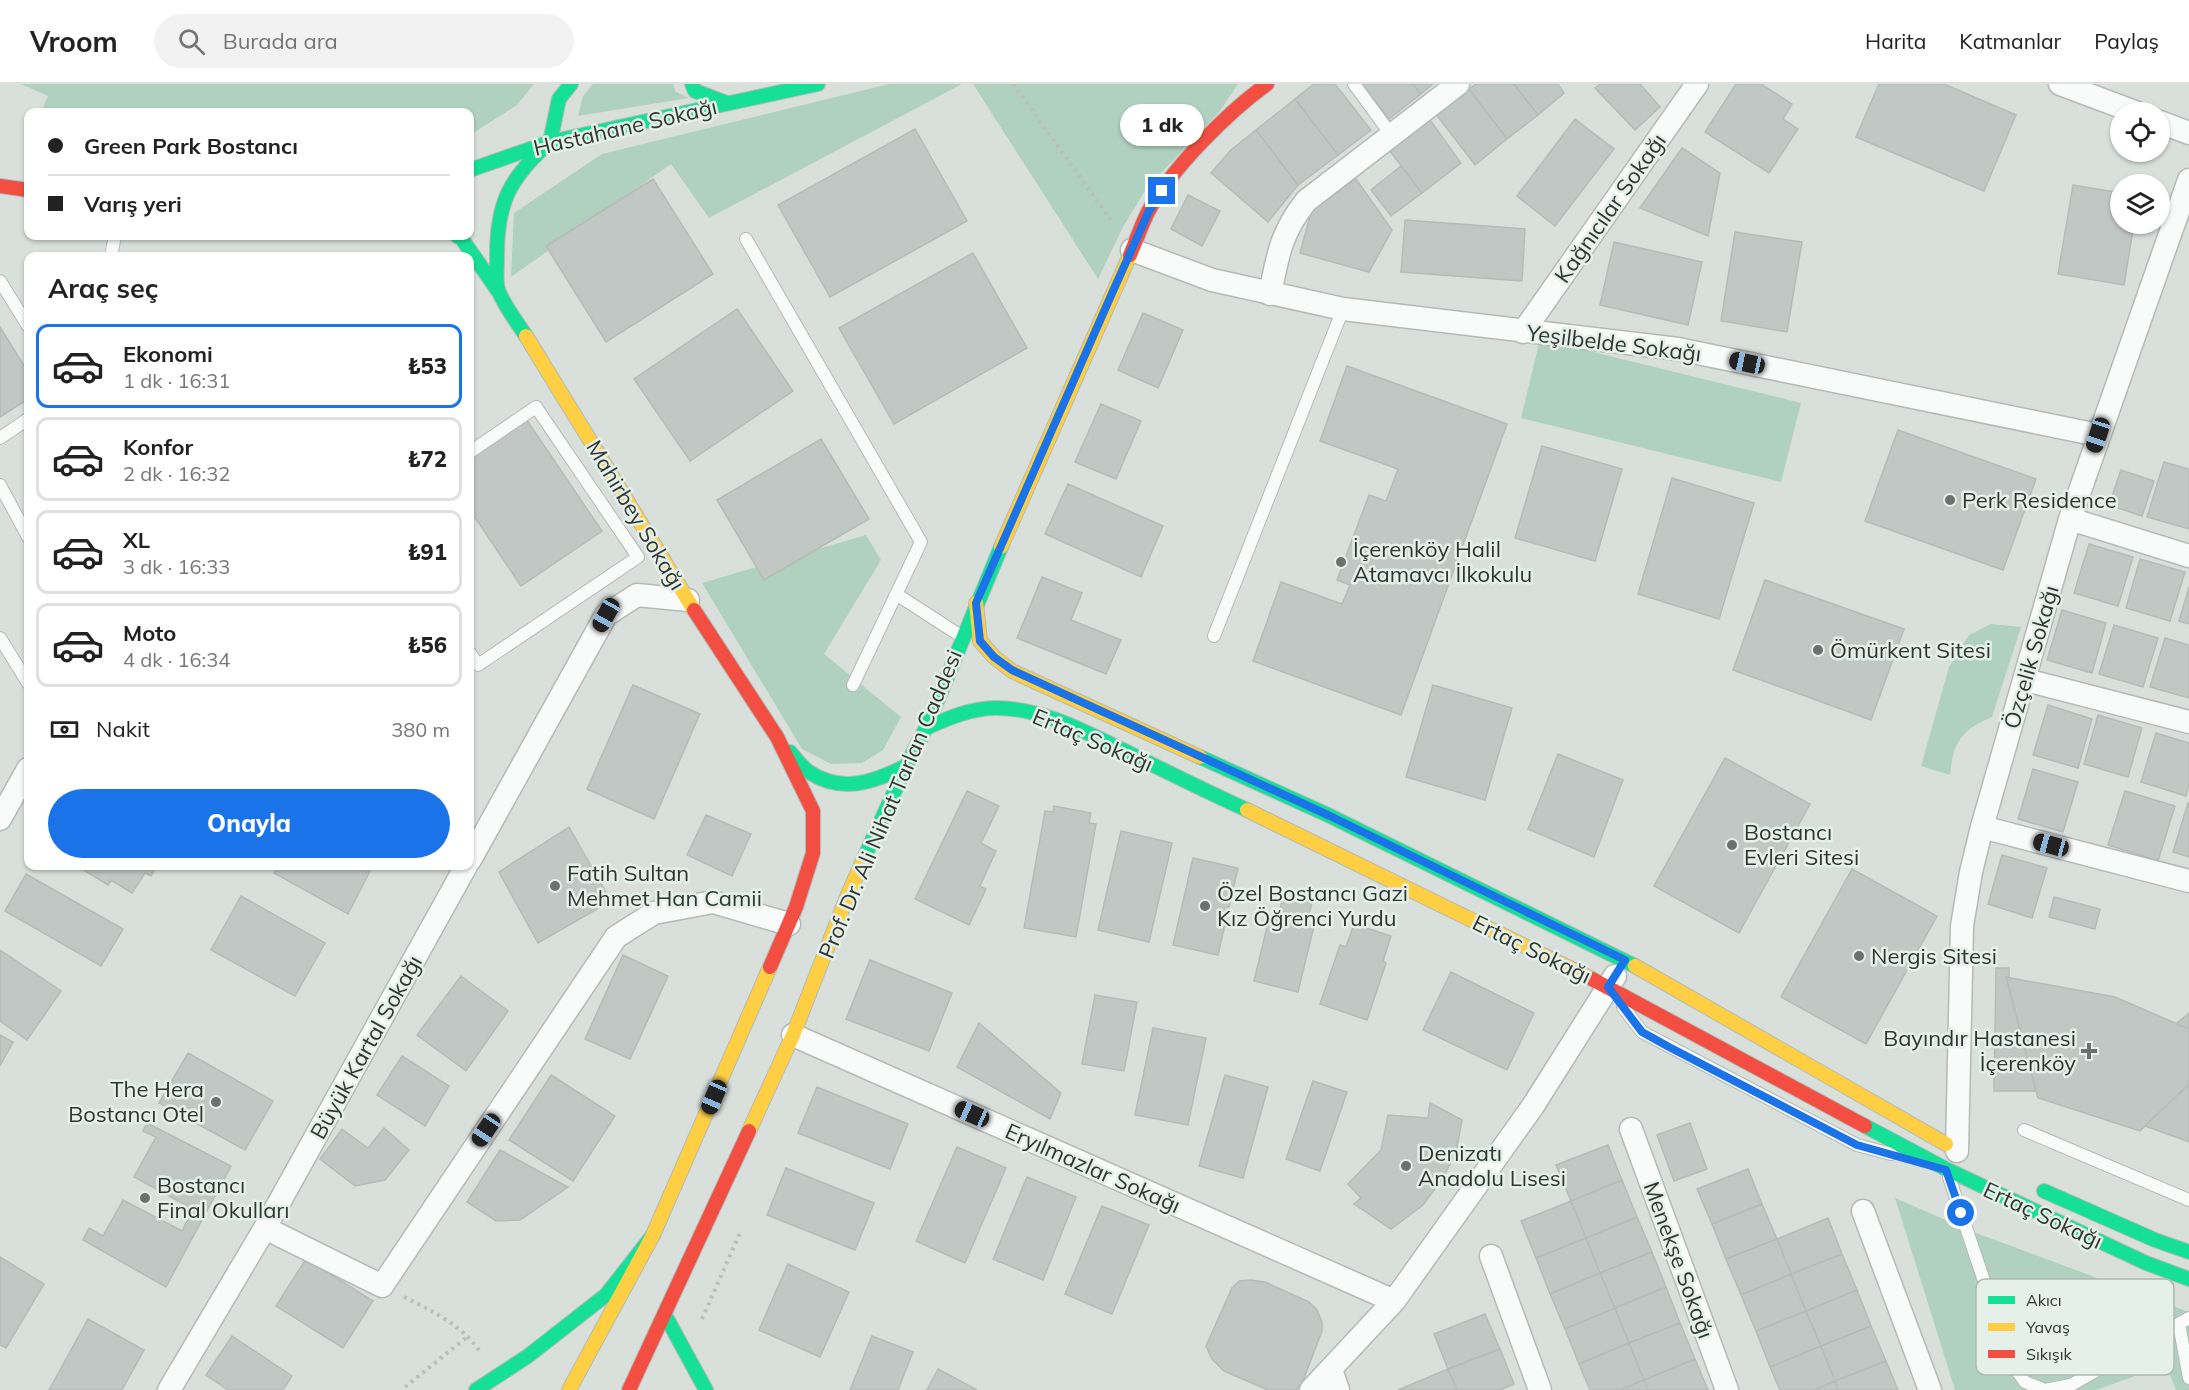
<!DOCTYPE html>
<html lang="tr">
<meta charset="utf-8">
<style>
:root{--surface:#fff;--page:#f2f2f2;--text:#222;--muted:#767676;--line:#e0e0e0;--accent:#1a73e8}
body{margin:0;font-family:Mulish,sans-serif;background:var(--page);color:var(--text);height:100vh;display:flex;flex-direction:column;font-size:22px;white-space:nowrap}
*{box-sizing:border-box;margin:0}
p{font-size:20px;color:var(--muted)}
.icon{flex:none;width:33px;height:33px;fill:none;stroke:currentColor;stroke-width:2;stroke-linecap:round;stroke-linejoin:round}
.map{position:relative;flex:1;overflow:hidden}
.drawer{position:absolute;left:24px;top:168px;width:450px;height:618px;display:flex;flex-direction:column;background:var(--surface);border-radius:12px;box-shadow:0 2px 4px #0004}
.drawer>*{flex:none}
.guide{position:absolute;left:24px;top:24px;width:450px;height:132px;border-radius:12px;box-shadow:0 2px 4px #0004;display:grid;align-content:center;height:132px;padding:0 24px;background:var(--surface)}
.controls{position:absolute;left:2110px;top:18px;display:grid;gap:12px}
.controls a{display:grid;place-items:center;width:60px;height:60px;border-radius:50%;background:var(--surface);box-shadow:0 2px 4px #0004;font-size:30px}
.end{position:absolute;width:27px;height:27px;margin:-14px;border:8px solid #1a73e8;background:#fff;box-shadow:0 0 0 3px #fff}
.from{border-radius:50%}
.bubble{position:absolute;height:42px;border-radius:21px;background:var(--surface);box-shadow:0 2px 4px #0004;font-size:20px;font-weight:800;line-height:42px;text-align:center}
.car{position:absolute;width:18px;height:36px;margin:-18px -9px;border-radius:8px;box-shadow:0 0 4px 2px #0007;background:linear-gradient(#222 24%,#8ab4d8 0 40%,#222 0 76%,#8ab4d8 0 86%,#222 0)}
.guide b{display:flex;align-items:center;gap:21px;height:57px;font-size:22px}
.guide b+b{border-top:2px solid var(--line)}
.guide i{width:15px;height:15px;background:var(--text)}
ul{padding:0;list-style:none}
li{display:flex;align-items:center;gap:18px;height:84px;margin:0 12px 9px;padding:0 12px;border:3px solid var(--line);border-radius:12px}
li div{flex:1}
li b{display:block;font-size:22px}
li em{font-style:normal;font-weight:800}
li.active{border-color:var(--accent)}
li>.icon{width:54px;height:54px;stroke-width:1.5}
h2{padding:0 24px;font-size:27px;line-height:72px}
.pay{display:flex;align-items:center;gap:15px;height:66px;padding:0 24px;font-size:22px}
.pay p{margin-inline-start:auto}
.button{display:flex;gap:12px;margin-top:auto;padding:12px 24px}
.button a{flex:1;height:69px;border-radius:36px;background:var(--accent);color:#fff;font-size:24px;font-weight:800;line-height:69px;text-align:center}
header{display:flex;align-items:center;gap:36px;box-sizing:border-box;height:84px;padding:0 30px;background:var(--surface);border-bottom:2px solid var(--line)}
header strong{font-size:28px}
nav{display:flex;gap:33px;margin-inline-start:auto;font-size:21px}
.search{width:420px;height:54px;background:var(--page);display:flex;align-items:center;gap:15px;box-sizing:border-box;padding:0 21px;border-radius:33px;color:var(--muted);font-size:22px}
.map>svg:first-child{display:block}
.green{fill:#b0d1c0}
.building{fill:#c1c7c4;stroke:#b6bbb8;stroke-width:1.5}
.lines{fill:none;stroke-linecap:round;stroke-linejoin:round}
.lane-casing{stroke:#b4bab7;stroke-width:14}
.street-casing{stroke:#b4bab7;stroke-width:25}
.fast-casing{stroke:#b4bab7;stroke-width:16}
.slow-casing{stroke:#b4bab7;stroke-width:16}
.jam-casing{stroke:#b4bab7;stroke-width:16}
.path{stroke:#bcbebd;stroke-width:4;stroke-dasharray:3 4.5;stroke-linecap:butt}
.lane{stroke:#f9fafa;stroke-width:12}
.street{stroke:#f9fafa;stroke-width:22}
.fast{stroke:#16e098;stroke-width:14}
.slow{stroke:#ffcf43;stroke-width:14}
.jam{stroke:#f24e42;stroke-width:14}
.route{stroke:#1a73e8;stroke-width:8}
.poi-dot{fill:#6b716e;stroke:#e4f0e9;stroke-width:2}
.labels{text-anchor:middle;stroke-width:5;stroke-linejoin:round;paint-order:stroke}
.street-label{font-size:22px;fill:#303533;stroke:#e4f0e9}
.poi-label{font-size:22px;fill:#303533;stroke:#e4f0e9;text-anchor:start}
.key{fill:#e4f0e9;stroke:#aeb8b2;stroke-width:1.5}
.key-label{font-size:16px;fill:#303533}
</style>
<header>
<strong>Vroom</strong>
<div class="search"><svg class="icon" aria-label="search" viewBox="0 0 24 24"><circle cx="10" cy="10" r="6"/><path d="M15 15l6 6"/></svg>Burada ara</div>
<nav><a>Harita</a><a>Katmanlar</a><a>Paylaş</a></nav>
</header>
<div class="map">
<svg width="2189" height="1306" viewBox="0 0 2189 1306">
<rect width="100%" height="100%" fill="#d9e0dc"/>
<path class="green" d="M21,0h513l-17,21 -47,30v-23h-429l7,-16z
M593,0h80l3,8 13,6 -111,18 5,-20z
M889,0h73l-253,134 -38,-54 -160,113 3,-64 88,-59z
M973,0h265l-18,27 -74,78 -23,38 -25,52z
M1540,255l261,64 -20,79 -260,-64z
M866,451l15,25 -57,94 77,63 -18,33 -21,13 -31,1 -29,-15 -100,-166z
M1991,540l30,3 -29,90c-31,13 -39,26 -42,58l-29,-9 28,-99 20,-32z
M1895,1114l81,35 213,79v78h-13l-10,-25 -70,25h-141z"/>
<path class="building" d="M1314,0h21l36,46 -33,25 -43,-56z
M1362,0h51l8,10 -32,25z
M1413,0h20l-12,10z
M1476,0h38l24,31 -31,24 -38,-50z
M1514,0h44l6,9 -26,22z
M1600,0h40l20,23 -25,23 -40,-42z
M1736,0h25l31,20 -9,15 15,10 -29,44 -64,-41z
M1879,0h65l72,31 -32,76 -128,-54z
M1469,5l38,50 -32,26 -40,-52z
M1295,15l43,56 -40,30 -42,-55z
M1575,35l39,30 -59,77 -38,-30z
M1430,36l31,43 -39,30 -33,-43z
M915,45l52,92 -137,76 -52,-92z
M1256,46l42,55 -30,37 -57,-49 20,-23z
M1682,64l38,25 -12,63 -68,-28z
M1401,82l21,27 -31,23 -20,-26z
M653,95l60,95 -107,68 -60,-96z
M1356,95l36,51 -23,42 -69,-19 12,-44z
M2073,101l48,8v31h13l-10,61 -66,-11z
M1188,111l32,16 -18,35 -31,-17z
M1405,136l120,9 -3,52 -121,-9z
M1735,148l67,10 -15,90 -66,-11z
M1614,158l88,20 -14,63 -88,-20z
M973,169l54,95 -133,76 -55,-96z
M737,225l56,82 -103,70 -56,-82z
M1143,229l40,17 -25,58 -40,-18z
M0,243l28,45v27l-28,18z
M1347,282l160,58 -106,291 -148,-54 28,-79 61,22 8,-19 -13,-5 32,-85 17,6 12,-32 -78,-28z
M1101,320l40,17 -25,58 -41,-17z
M526,335l76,112 -81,55 -51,-76v-53z
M1898,346l138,49 -33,91 -138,-49z
M821,355l48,80 -105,61 -47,-80z
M1542,362l80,23 -27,92 -80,-23z
M2164,378l25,7v60l-42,-12z
M2121,386l33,11 -12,35 -33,-11z
M1672,394l82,25 -35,116 -81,-25z
M1068,400l95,42 -22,51 -96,-43z
M2089,460l44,13 -15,49 -44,-13z
M2140,475l45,13 -15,49 -44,-13z
M1042,493l40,16 -11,27 50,20 -15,34 -89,-36z
M1765,496l139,49 -33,91 -138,-50z
M2189,503v37l-10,-3z
M2062,526l44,13 -14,50 -45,-13z
M2114,541l44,13 -15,49 -44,-13z
M2165,554l24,7v53l-39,-11z
M633,601l67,29 -46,105 -67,-30z
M1433,601l79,23 -27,92 -79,-23z
M2048,621l44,14 -14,49 -45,-13z
M2098,631l44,13 -14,49 -44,-13z
M2156,649l33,10v41l-3,12 -45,-14z
M1558,670l65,26 -29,77 -66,-28z
M1725,674l85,46 -71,129 -85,-47z
M2033,685l45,13 -15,50 -45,-13z
M967,707l32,15 -18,37 15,8 -16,35 6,3 -17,36 -54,-26z
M2125,707l50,15 -17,55 -50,-16z
M2188,719h1v54l-16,-5z
M1054,722l37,7 -2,10 7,1 -20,113 -52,-9 21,-117 8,1z
M706,731l45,19 -19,42 -45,-21z
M569,743l42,74 -73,42 -39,-71z
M1121,747l51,12 -23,99 -51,-12z
M2002,771l45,13 -15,50 -44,-14z
M1193,774l45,10 -20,87 -45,-10z
M77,782h80l-6,10 -6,-3 -13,20 -21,-13 -3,5z
M278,782h81l11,5 -22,43 -74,-41z
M1852,785l85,47 -71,128 -85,-47z
M26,790l97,55 -22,37 -96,-55z
M241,812l84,47 -30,53 -84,-46z
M1283,812l29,7 -6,21 8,2 -16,66 -44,-11 16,-66 8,2z
M2054,813l46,12 -5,20 -46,-12z
M1354,840l37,12 -8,25 3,2 -19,57 -47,-16 20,-59 6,2z
M0,866l61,41 -34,49 -27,-19z
M623,871l45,21 -38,83 -45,-20z
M870,876l82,33 -23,58 -83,-32z
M1996,884h13v9h-3l30,114h-42z
M1451,888l83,41 -27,57 -84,-40z
M461,892l47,35 -42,60 -49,-36z
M2006,893l109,20 74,32v55l-49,47 -102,-33z
M1095,911l42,7 -13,69 -42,-7z
M2189,929v16l-13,-5z
M979,939l82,70 -11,26 -93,-52z
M1153,944l53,10 -18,87 -53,-10z
M0,951l13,7 -13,24z
M188,969l85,48 -28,49 -86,-47z
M402,972l47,30 -24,40 -48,-31z
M551,991l64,41 -42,65 -64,-41z
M1225,991l43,12 -25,91 -44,-12z
M1313,997l34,11 -27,79 -34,-12z
M2189,1000v58l-44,-16z
M817,1003l91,37 -18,45 -92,-36z
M1430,1019l32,17 -6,33 -14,26 -19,26 -32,24 -37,-25 7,-6 -13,-14 33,-34 7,-35 40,3z
M147,1039l84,43 -65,121 -83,-47 6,-12 14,8 20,-36 59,31 11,-22 -59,-32 22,-40 -13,-6z
M1690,1039l17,46 -33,12 -17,-46z
M384,1044l25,22 -24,30 -30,6 -35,-27 22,-30 26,19z
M1608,1061l14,35 -51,21 -15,-36z
M957,1063l49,21 -41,95 -49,-22z
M500,1066l68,37 -48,33 -24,1 -29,-19z
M786,1084l88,35 -19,47 -88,-35z
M1748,1085l14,35 -50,20 -15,-35z
M1027,1093l49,20 -33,83 -50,-21z
M1622,1096l15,37 -51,21 -15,-37z
M1571,1117l15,37 -50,20 -15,-37z
M1762,1120l15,35 -51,20 -14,-35z
M1102,1122l47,19 -37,89 -47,-20z
M1637,1133l15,35 -52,21 -14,-35z
M1828,1134l14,36 -51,20 -14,-35z
M1586,1154l14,35 -50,21 -14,-36z
M1777,1155l14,35 -50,21 -15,-36z
M1652,1168l14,35 -51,21 -15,-35z
M1842,1170l15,36 -51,21 -15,-37z
M0,1173l44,27 -38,64 -6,-3z
M306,1175l67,42 -30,47 -67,-42z
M788,1180l61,28 -29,65 -61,-27z
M1600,1189l15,35 -50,21 -15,-35z
M1791,1190l15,37 -50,20 -15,-36z
M1250,1196l15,2 44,20 8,8 5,12v9l-20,52 -6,7h-28l-44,-19 -12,-12 -6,-13 26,-58 7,-7z
M1666,1203l14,36 -51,20 -14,-35z
M1857,1206l14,36 -50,20 -15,-35z
M1615,1224l14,35 -50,21 -14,-35z
M1806,1227l15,35 -51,21 -14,-36z
M1485,1230l15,35 -52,20 -14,-35z
M88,1235l56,31 -22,40h-73z
M1680,1239l15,36 -51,21 -15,-37z
M1871,1242l15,35 -51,20 -14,-35z
M232,1252l60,40 -9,14h-55l-22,-15z
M872,1252l41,16 -15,38h-48z
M1629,1259l15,37 -24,10h-30l-11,-26z
M1821,1262l14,35 -21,9h-34l-10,-23z
M1500,1265l14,35 -14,6h-43l-9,-21z
M1695,1275l13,31h-60l-4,-10z
M1886,1277l12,29h-60l-3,-9z
M938,1285l39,21h-50z
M1448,1285l9,21h-59z
M1644,1296l4,10h-28z
M1835,1297l3,9h-24z"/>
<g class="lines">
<defs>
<path id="lane" d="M1354,0l38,52
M746,155l175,303 -68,143
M111,172l4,-20
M0,197l28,45
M0,354l28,-19
M470,368l66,-45 102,150 -160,108 -8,-12
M0,401l28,52
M896,510l65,42
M1214,552l129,-327
M0,554l28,45
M1623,923l19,25 215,113 34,9
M2024,1046l165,70
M1949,1093l63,187 13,18 20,8 26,-5 118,-67
M2179,1240l10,54"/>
<path id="street" d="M2060,0l75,28
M2160,38l29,11
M1132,166l80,30 131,29 335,40 420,86
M1270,210c8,-40 11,-61 36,-93l152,-117
M1523,248l174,-248
M2070,435l119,37
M2026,596l163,42
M0,735l28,-50
M1982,743l207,54
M470,776l136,-245 31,-20 51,5
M793,951l601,266
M1631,1045l96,261
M1957,1067l5,-225 9,-54 11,-45 88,-308 119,-339
M1863,1127l67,179
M265,1144l117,58 234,-349 38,-24 59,-11 76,22
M1491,1172l49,134
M1331,1286l7,20
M169,1306l96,-162 201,-362
M1311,1306l83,-89 139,-195 82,-130"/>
<path id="fast" d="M692,0l3,7 32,12
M470,86l80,-28 9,-43 12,-15
M457,152l5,3 36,52
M526,252c-9,-14 -21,-29 -27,-44 -4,-8 -2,-23 -2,-32 -1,-56 12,-82 53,-118l268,-58
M926,644c22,-10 46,-20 70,-20 48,0 93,26 135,46 38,19 77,38 116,56
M790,668c6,7 12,15 19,20 33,22 65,10 97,-6
M1200,673l128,58 307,151
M864,774l42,-92 20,-38 75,-181
M1865,1042l81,43 200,94 43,16
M2044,1107l111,49 34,12
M665,1231l41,75
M476,1306l52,-34 78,-61 47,-60"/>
<path id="slow" d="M526,252l168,274
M1001,463l129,-292
M976,519l4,38 14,16 18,14 188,86
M1247,726l345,169
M1635,882l311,178
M749,1047l44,-96 54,-138 17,-39
M569,1306l84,-155 117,-268"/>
<path id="jam" d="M0,102l28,4
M1130,171c6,-14 11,-29 18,-43 22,-42 80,-100 119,-128
M694,526l83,127 36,74v42l-17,54 -26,60
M1592,895l273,147
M629,1306l120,-259"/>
</defs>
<use href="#lane" class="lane-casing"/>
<use href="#street" class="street-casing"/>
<use href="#fast" class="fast-casing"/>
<use href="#slow" class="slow-casing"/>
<use href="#jam" class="jam-casing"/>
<path class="path" d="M1013,0l98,136
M404,1213c25,12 61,30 76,55
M702,1235l38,-86
M405,1303l62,-50"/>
<use href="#lane" class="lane"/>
<use href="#street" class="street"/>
<use href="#fast" class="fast"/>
<use href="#slow" class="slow"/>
<use href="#jam" class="jam"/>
</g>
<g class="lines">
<path class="route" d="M1162,107l-13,20 -36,80 -137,312 4,38 14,16 18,13 316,145 297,145 -17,27 34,45 27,15 188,98 89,25 15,43"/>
</g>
<g class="poi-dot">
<circle cx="1950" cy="416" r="6"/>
<circle cx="1341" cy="478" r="6"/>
<circle cx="1818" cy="566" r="6"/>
<circle cx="1732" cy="761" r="6"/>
<circle cx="555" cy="802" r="6"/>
<circle cx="1205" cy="822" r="6"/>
<circle cx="1859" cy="872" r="6"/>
<path d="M2086 958h6v6h6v6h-6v6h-6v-6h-6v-6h6z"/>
<circle cx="216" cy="1018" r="6"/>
<circle cx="1406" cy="1082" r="6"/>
<circle cx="145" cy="1114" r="6"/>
</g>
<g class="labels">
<g class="street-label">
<text transform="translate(625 43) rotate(-13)" y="8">Hastahane Sokağı</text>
<text transform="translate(1610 124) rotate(-55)" y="8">Kağnıcılar Sokağı</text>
<text transform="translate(1614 259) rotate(7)" y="8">Yeşilbelde Sokağı</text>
<text transform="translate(636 431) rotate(59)" y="8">Mahirbey Sokağı</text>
<text transform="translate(2031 573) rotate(-74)" y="8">Özçelik Sokağı</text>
<text transform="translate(1093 656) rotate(23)" y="8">Ertaç Sokağı</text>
<text transform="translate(890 720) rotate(-67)" y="8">Prof. Dr. Ali Nihat Tarlan Caddesi</text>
<text transform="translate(1532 865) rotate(26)" y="8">Ertaç Sokağı</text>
<text transform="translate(366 963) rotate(-61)" y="8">Büyük Kartal Sokağı</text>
<text transform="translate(1093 1084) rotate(24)" y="8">Eryılmazlar Sokağı</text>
<text transform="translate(2043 1131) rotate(25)" y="8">Ertaç Sokağı</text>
<text transform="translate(1679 1176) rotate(70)" y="8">Menekşe Sokağı</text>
</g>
<g class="poi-label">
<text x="1962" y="424">Perk Residence</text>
<text x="1353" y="473">İçerenköy Halil<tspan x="1353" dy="25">Atamavcı İlkokulu</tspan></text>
<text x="1830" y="574">Ömürkent Sitesi</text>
<text x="1744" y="756">Bostancı<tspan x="1744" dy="25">Evleri Sitesi</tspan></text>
<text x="567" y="797">Fatih Sultan<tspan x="567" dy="25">Mehmet Han Camii</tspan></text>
<text x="1217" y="817">Özel Bostancı Gazi<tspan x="1217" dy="25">Kız Öğrenci Yurdu</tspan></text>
<text x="1871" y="880">Nergis Sitesi</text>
<text x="2076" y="962" text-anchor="end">Bayındır Hastanesi<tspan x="2076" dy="25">İçerenköy</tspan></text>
<text x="204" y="1013" text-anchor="end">The Hera<tspan x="204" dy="25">Bostancı Otel</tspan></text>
<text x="1418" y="1077">Denizatı<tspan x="1418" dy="25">Anadolu Lisesi</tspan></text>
<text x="157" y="1109">Bostancı<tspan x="157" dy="25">Final Okulları</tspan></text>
</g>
</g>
<rect x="1976" y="1195" width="198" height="96" rx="9" class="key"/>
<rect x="1988" y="1212" width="27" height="8" fill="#16e098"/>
<rect x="1988" y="1239" width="27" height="8" fill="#ffcf43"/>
<rect x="1988" y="1266" width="27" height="8" fill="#f24e42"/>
<g class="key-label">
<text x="2026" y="1222">Akıcı</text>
<text x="2026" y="1249">Yavaş</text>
<text x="2026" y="1276">Sıkışık</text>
</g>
</svg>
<div class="controls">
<a><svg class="icon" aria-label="locate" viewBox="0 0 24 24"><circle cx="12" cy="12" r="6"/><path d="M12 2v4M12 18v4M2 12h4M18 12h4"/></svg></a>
<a><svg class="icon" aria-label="layers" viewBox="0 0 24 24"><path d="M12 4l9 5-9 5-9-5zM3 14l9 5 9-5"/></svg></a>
</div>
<i class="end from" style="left:1961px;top:1129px"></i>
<i class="end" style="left:1162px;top:107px"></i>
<div class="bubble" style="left:1120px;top:20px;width:84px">1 dk</div>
<i class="car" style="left:1747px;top:279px;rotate:282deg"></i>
<i class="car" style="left:2098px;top:351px;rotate:198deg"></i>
<i class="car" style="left:606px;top:531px;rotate:209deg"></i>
<i class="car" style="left:2051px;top:761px;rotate:285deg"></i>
<i class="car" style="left:714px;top:1013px;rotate:203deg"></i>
<i class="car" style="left:972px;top:1030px;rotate:294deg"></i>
<i class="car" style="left:486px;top:1046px;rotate:214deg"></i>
<div class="guide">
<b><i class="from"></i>Green Park Bostancı</b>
<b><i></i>Varış yeri</b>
</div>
<section class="drawer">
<h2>Araç seç</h2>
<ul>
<li class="active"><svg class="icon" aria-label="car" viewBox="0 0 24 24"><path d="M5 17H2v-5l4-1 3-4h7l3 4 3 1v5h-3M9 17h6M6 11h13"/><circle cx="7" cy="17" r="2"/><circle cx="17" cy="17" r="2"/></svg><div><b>Ekonomi</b><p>1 dk · 16:31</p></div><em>₺53</em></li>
<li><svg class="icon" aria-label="car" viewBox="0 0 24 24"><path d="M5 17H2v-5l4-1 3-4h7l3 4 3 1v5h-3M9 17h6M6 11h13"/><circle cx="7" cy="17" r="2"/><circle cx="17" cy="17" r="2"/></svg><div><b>Konfor</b><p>2 dk · 16:32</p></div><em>₺72</em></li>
<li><svg class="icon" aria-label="car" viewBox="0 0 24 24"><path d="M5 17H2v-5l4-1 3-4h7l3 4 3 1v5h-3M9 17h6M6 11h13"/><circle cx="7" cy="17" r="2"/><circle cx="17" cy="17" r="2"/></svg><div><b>XL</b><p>3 dk · 16:33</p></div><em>₺91</em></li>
<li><svg class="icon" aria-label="car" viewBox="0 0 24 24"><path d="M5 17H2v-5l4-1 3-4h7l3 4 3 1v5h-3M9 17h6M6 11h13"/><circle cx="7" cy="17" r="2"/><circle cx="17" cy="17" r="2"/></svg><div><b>Moto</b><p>4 dk · 16:34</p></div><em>₺56</em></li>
</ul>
<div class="pay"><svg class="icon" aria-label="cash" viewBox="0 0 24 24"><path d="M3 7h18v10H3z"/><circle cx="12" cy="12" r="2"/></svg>Nakit<p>380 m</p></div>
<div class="button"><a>Onayla</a></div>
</section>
</div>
